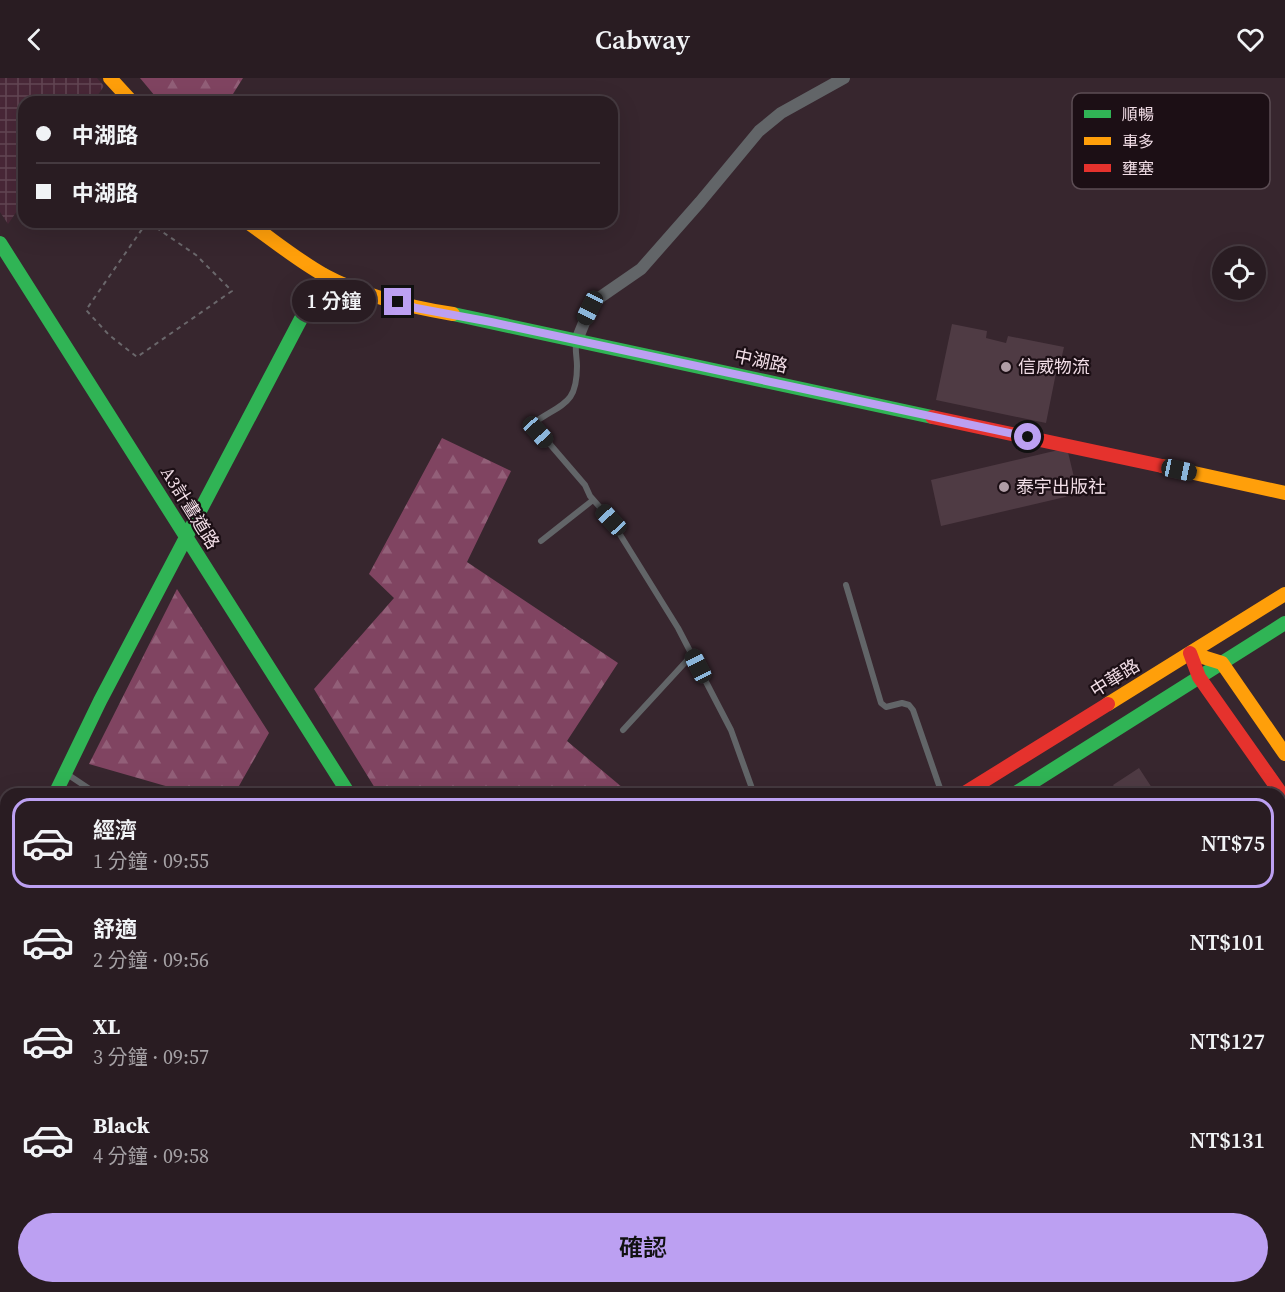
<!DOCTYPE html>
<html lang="zh-TW">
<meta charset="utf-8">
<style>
:root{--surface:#291c22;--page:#35292f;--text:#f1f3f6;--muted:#a5a1a5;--line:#453a40;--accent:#bca0f2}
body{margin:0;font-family:"Source Serif 4","Noto Sans TC",serif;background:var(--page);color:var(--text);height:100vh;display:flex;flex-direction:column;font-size:22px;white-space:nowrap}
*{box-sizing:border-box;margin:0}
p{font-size:20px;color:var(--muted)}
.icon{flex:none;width:33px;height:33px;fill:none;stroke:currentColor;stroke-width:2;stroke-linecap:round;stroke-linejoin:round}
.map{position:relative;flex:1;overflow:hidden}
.drawer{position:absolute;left:0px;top:710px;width:1286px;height:506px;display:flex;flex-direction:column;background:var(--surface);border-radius:18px 18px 0 0;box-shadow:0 6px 24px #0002,0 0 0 2px var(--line)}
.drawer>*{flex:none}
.guide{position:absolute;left:18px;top:18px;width:600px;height:132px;border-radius:18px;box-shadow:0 6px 24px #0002,0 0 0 2px var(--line);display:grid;align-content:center;height:132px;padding:0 18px;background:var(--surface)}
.buttons{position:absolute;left:1212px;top:168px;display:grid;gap:12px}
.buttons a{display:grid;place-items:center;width:54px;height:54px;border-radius:50%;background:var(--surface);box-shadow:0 6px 24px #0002,0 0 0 2px var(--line);font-size:30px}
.end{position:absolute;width:27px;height:27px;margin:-14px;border:8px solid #bca0f2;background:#111;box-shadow:0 0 0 3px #111}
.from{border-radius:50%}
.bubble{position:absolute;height:42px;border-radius:21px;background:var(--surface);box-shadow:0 6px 24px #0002,0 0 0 2px var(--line);font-size:20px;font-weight:600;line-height:42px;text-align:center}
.car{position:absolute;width:18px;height:36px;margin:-18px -9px;border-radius:8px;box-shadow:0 0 4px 2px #0007;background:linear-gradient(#222 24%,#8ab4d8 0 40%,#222 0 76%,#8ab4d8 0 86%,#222 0)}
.guide b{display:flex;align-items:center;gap:21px;height:57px;font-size:22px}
.guide b+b{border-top:2px solid var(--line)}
.guide i{width:15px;height:15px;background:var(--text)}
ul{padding:10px 0 0;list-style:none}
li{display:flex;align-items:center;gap:18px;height:90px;margin:0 12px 9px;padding:0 6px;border:3px solid transparent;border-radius:18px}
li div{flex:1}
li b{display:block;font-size:22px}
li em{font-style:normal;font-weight:600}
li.selected{border-color:var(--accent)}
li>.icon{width:54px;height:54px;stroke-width:1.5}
.action{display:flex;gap:12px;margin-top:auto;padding:12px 18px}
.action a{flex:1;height:69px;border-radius:36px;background:var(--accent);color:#111;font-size:24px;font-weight:600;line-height:69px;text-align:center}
header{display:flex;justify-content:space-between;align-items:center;height:78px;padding:0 18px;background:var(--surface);font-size:27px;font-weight:600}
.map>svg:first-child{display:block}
.industrial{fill:url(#industrial-grid)}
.grass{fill:url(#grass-dots)}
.forest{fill:url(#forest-firs)}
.building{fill:#4f3b44}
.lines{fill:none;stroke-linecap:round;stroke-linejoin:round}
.path{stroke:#6a676b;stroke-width:2;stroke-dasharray:4.5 4.5;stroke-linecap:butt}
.lane{stroke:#626568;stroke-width:6}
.street{stroke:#626568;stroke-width:12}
.fast{stroke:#30b455;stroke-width:14}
.slow{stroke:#ff9f0a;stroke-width:14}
.jam{stroke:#e5322d;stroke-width:14}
.route{stroke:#bca0f2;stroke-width:8}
.poi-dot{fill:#b09da6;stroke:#1c0f15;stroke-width:2}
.labels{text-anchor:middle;stroke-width:4.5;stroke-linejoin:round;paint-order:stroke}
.street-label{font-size:18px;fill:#f1dde6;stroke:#1c0f15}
.poi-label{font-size:18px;fill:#f1dde6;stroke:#1c0f15;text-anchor:start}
.key{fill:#1c0f15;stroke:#5c4d54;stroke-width:1.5}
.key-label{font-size:16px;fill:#f1dde6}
</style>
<header><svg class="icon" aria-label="back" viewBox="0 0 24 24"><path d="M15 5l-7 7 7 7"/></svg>Cabway<svg class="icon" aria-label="heart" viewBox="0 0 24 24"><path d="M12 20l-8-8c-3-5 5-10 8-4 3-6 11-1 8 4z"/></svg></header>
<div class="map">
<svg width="1285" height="1214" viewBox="0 0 1285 1214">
<defs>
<pattern id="industrial-grid" width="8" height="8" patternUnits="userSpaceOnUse" patternTransform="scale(1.5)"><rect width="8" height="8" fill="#482737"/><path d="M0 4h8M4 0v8" fill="none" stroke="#634654"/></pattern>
<pattern id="grass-dots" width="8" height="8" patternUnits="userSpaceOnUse" patternTransform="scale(1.5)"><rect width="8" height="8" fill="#542e40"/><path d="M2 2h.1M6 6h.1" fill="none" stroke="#6d4c5c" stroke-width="1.8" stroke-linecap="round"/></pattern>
<pattern id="forest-firs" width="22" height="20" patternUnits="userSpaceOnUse" patternTransform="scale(1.5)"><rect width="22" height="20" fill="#804461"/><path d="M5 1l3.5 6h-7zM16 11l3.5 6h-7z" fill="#925f78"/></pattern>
</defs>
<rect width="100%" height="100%" fill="#37262e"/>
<path class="industrial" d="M0,0h97l7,8 -11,16h-69v99l-16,23 -8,-12z"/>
<path class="grass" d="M1059,1209h40l-7,5h-30z"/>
<path class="forest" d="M140,0h103l-15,24h-68z
M442,360l69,33 -44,91 151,101 -51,78 62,52h-251l-64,-104 80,-91 -25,-24z
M177,511l92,144 -34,60h-45l-101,-29z"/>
<path class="building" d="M952,246l35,7 -1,7 20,5 2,-7 56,11 -3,13 10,1 -3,15 -12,-3 -10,50 -110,-23z
M1067,370l11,46 -137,32 -10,-46z
M1139,690l17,26h-37l-6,-9z"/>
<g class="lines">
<path class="path" d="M147,144l-61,88 23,25 28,22 95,-66 -36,-36 -48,-33"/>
<path class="lane" d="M576,264c-1,9 1,16 1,24 0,37 -13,37 -39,54l-2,8 49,57 5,11 21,24 67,108 53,102 23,64
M541,463l52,-41
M846,507l35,118 5,4 16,-4 7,2 4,5 29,84
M623,652l69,-75
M67,696l30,20
M0,981l6,-3
M189,1214l4,-5"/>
<path class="street" d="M577,262l13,-32 9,-10 42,-29 59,-67 59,-71 22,-18 63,-35
M1280,836l5,-3
M1280,920l5,8
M1280,1101l5,-4
M974,1209l3,5
M1230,1209l4,5
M829,1214l9,-5"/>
<path class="fast" d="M0,165l349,551
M453,236l479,103
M55,716l45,-93 224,-426
M1014,716l271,-171
M0,792l6,-8
M46,1209l5,5
M644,1209l4,5"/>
<path class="slow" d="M110,0l22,24
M247,144c25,17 50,38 77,53 39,21 85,32 129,39
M1162,388l123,27
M1190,575l32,10 63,91
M1108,626l177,-110
M0,1161l6,6"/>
<path class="jam" d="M932,339l230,49
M1190,575l9,24 86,122
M963,716l145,-90
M680,1209l3,5"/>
</g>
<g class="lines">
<path class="route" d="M398,224l18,6 75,14 537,115"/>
</g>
<g class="poi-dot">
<circle cx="1006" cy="289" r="6"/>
<circle cx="1004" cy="409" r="6"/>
</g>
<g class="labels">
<g class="street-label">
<text transform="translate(761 283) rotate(12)" y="6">中湖路</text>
<text transform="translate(190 430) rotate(58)" y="6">A3計畫道路</text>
<text transform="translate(1115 600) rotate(-32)" y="6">中華路</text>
</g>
<g class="poi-label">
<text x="1018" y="295">信威物流</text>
<text x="1016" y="415">泰宇出版社</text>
</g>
</g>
<rect x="1072" y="15" width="198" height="96" rx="9" class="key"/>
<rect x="1084" y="32" width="27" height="8" fill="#30b455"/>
<rect x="1084" y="59" width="27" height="8" fill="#ff9f0a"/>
<rect x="1084" y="86" width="27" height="8" fill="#e5322d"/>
<g class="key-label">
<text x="1122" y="42">順暢</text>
<text x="1122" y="69">車多</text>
<text x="1122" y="96">壅塞</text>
</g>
</svg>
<div class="buttons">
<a><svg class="icon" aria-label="locate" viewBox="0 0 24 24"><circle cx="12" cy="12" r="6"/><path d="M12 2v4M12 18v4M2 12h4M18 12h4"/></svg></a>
</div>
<i class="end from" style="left:1028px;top:359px"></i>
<i class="end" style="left:398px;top:224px"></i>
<div class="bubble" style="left:292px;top:202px;width:84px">1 分鐘</div>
<i class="car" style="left:590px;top:230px;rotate:206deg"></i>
<i class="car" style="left:538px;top:354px;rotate:138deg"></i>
<i class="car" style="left:1179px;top:392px;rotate:102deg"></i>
<i class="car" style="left:611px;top:442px;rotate:317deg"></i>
<i class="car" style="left:698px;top:588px;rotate:333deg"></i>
<div class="guide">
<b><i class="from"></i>中湖路</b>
<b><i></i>中湖路</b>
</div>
<section class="drawer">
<ul>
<li class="selected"><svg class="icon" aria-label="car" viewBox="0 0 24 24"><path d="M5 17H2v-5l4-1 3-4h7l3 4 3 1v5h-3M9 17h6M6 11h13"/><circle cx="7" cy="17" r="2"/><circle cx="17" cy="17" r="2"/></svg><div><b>經濟</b><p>1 分鐘 · 09:55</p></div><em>NT$75</em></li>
<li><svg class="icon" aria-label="car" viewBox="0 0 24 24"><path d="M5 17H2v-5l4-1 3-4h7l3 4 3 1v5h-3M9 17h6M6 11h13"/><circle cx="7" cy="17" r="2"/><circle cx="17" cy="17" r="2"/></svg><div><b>舒適</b><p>2 分鐘 · 09:56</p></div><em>NT$101</em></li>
<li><svg class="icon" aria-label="car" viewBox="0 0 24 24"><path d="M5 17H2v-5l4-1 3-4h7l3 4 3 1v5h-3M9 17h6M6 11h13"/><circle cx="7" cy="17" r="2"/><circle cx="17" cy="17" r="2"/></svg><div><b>XL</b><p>3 分鐘 · 09:57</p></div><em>NT$127</em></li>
<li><svg class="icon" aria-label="car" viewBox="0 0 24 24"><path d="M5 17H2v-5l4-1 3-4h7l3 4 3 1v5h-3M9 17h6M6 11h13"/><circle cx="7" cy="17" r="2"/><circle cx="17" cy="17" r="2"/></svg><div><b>Black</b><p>4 分鐘 · 09:58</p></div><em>NT$131</em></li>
</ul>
<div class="action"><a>確認</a></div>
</section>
</div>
